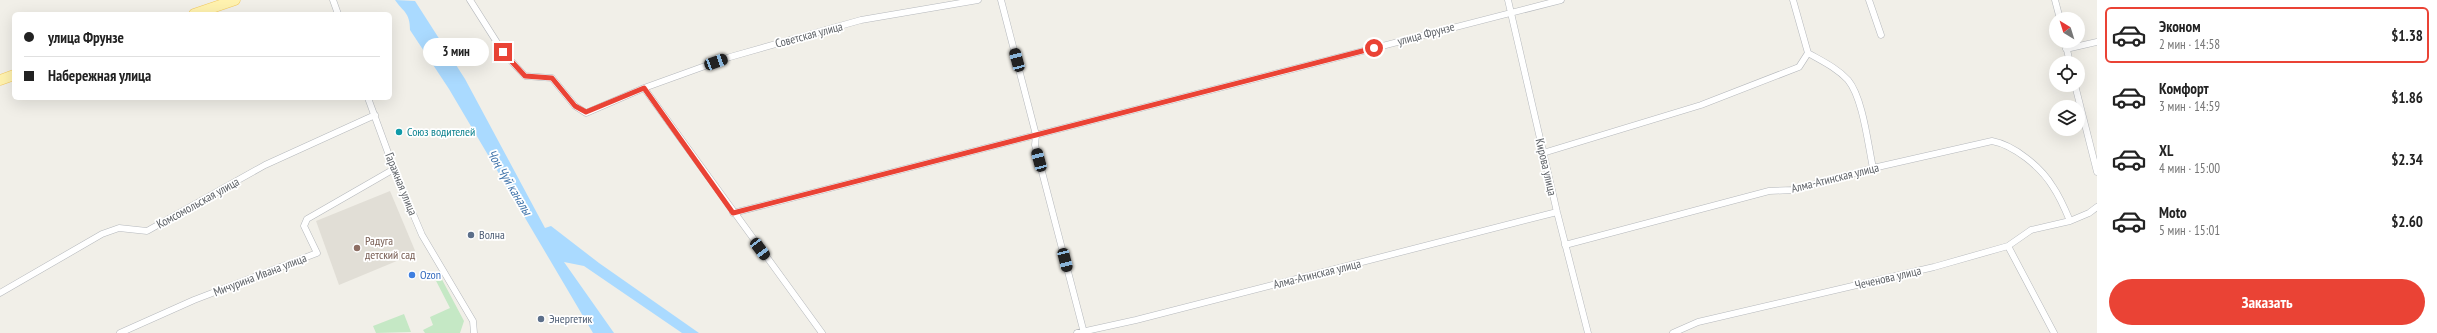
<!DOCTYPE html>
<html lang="ru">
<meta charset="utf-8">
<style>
:root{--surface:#fff;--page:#f6f6f6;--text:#222;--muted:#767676;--line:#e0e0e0;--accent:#ea4335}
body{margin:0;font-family:"PT Sans Narrow",sans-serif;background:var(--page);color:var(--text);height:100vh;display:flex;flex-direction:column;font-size:15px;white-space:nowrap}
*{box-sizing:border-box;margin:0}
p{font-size:13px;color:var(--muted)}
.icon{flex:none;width:22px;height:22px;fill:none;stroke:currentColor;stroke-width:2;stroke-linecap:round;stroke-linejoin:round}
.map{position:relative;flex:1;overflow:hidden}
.drawer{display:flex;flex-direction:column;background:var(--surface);width:340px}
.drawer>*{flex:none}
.top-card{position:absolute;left:12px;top:12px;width:380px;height:88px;border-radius:6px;box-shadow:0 4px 16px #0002;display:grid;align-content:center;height:88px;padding:0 12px;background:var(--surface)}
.needle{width:26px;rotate:322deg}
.buttons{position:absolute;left:2049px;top:12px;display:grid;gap:8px}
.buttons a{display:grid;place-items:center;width:36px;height:36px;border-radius:50%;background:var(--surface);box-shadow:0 4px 16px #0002;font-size:20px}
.end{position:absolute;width:18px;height:18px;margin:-9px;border:5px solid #ea4335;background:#fff;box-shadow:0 0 0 2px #fff}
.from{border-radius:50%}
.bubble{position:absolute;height:28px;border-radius:14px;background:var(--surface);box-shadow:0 4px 16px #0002;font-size:13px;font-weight:600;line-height:28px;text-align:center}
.car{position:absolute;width:12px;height:24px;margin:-12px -6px;border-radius:5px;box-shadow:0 0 3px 1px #0007;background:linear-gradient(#222 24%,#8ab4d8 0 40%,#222 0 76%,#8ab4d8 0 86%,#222 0)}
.top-card b{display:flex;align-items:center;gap:14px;height:38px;font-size:15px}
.top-card b+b{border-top:1px solid var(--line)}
.top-card i{width:10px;height:10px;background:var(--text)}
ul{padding:7px 0 0;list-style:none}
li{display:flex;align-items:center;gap:12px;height:56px;margin:0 8px 6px;padding:0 4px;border:2px solid transparent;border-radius:6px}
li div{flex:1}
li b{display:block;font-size:15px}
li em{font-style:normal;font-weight:600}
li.current{border-color:var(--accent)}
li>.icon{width:36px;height:36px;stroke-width:1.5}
.button{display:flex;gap:8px;margin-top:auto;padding:8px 12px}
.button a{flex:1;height:46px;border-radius:24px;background:var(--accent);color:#fff;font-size:16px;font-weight:600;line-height:46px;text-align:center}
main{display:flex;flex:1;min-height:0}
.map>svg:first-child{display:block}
.education{fill:#e1ded6}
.green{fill:#c5e8c5}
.water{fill:#aadaff}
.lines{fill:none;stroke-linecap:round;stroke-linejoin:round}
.minor-casing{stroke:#b5b8bc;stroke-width:7}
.primary-casing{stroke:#f2c960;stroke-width:11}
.minor{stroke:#fff;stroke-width:6}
.primary{stroke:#fff2af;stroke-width:10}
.route{stroke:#ea4335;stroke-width:5}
.culture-dot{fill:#0f9aa8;stroke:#fff;stroke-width:1.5}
.service-dot{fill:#5c6f8a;stroke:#fff;stroke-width:1.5}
.education-dot{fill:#8d6e63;stroke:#fff;stroke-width:1.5}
.shop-dot{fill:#3f7fe0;stroke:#fff;stroke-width:1.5}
.labels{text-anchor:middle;stroke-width:3.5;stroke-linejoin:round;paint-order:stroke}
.street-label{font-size:12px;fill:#5f6368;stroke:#fff}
.culture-label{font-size:12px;fill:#0d838f;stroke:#fff;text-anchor:start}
.service-label{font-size:12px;fill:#4e5e75;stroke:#fff;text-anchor:start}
.education-label{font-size:12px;fill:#785e54;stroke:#fff;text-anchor:start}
.shop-label{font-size:12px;fill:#366cbe;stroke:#fff;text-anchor:start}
.water-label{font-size:13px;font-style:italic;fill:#4174aa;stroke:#fff}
</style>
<main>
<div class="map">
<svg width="2097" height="333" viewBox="0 0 2097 333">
<rect width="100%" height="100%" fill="#f1efe8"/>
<path class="education" d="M390,191l26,62 -77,32 -23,-64z"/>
<path class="green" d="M438,272l26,49 -4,12h-35l-2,-3 10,-5 -3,-8 20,-9 -17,-33z
M404,314l7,18 -35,1 -3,-7z"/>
<path class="water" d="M395,0l20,1 50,78 80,149 6,-2 48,37 100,70h-17l-98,-67 -20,-4 50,71h-21l-144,-244 -39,-59c0,-18 -7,-18 -15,-30z"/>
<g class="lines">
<defs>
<path id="minor" d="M333,0l5,14
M470,0l33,52 22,24 27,2 23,28 11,7 58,-25 178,245
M1001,0l35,135 -1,10 49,188
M1508,0l49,212 31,121
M1793,0l15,53c14,8 29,15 40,27 15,18 20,65 25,88
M1869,0l12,35
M2055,0l5,19
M2065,41l5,22
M2066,49l31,-7
M2075,85l22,87
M644,88l86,-31 131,-37 117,-20
M368,98l26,71 28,66 51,86 1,12
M1543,153l158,-48 98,-38 9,-14
M733,213l828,-213
M1565,245l204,-54 24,-1 80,-22 119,-27c22,4 49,26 61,46 7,10 12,22 17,34
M2008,246l46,87
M0,293l102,-59 17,-6 28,3 118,-66 110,-50
M120,333l74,-33 123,-47 -13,-27 3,-7 87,-50
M1077,333l59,-13 421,-108
M1673,333l25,-11 236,-55 74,-21 23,-16 39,-9 19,-8 8,-6"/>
<path id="primary" d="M194,14l41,-14
M0,80l14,-5"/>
</defs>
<use href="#minor" class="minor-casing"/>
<use href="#primary" class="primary-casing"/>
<use href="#minor" class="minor"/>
<use href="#primary" class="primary"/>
</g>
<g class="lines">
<path class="route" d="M503,52l22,24 27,2 23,28 11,6 58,-24 89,125 641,-165"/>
</g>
<circle class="culture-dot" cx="399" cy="132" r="4"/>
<g class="service-dot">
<circle cx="471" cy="235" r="4"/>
<circle cx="541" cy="319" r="4"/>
</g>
<circle class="education-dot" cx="357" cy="248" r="4"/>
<circle class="shop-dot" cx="412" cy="275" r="4"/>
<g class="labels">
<g class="street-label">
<text transform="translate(1426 34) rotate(-15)" y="4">улица Фрунзе</text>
<text transform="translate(809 35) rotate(-15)" y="4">Советская улица</text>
<text transform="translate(1546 167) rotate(77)" y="4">Кирова улица</text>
<text transform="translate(1835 178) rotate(-14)" y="4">Алма-Атинская улица</text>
<text transform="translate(401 184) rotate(68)" y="4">Гаражная улица</text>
<text transform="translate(198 203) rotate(-29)" y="4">Комсомольская улица</text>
<text transform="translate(1317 274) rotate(-14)" y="4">Алма-Атинская улица</text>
<text transform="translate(260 275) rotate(-21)" y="4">Мичурина Ивана улица</text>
<text transform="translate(1888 278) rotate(-13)" y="4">Чеченова улица</text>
</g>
<g class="culture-label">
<text x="407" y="136">Союз водителей</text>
</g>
<g class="service-label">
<text x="479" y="239">Волна</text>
<text x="549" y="323">Энергетик</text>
</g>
<g class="education-label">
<text x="365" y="245">Радуга<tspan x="365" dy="14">детский сад</tspan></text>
</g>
<g class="shop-label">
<text x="420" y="279">Ozon</text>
</g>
<g class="water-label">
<text transform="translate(510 182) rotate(59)" y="5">Чоң Чүй каналы</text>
</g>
</g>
</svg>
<div class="buttons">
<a><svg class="needle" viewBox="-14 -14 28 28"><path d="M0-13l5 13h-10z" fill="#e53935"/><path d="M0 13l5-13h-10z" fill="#767676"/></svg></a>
<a><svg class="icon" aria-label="locate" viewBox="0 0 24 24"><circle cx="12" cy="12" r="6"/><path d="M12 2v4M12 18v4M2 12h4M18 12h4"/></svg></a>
<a><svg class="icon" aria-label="layers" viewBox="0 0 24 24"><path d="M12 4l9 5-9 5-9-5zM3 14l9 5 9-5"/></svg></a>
</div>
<i class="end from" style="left:1374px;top:48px"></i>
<i class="end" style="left:503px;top:52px"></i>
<div class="bubble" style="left:423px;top:38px;width:66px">3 мин</div>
<i class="car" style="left:1017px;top:60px;rotate:345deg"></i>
<i class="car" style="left:716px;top:62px;rotate:70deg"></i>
<i class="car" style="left:1039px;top:160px;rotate:345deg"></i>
<i class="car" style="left:760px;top:249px;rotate:143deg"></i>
<i class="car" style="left:1065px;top:260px;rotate:166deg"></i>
<div class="top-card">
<b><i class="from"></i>улица Фрунзе</b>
<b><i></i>Набережная улица</b>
</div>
</div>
<section class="drawer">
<ul>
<li class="current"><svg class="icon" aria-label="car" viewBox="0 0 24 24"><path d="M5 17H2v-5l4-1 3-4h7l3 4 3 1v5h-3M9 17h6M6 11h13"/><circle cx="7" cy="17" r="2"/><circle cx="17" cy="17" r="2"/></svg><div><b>Эконом</b><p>2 мин · 14:58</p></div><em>$1.38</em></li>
<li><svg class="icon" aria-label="car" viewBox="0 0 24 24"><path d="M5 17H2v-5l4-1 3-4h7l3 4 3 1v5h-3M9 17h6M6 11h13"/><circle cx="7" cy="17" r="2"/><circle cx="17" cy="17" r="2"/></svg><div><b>Комфорт</b><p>3 мин · 14:59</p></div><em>$1.86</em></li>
<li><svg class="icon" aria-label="car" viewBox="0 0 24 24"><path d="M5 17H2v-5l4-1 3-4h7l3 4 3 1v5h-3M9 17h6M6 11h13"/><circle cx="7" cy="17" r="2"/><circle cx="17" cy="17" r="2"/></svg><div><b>XL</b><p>4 мин · 15:00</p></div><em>$2.34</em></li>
<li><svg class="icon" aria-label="car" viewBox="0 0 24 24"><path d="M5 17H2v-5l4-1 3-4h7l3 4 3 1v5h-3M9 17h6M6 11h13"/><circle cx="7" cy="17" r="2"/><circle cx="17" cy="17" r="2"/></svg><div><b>Moto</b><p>5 мин · 15:01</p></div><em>$2.60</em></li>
</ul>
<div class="button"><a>Заказать</a></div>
</section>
</main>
